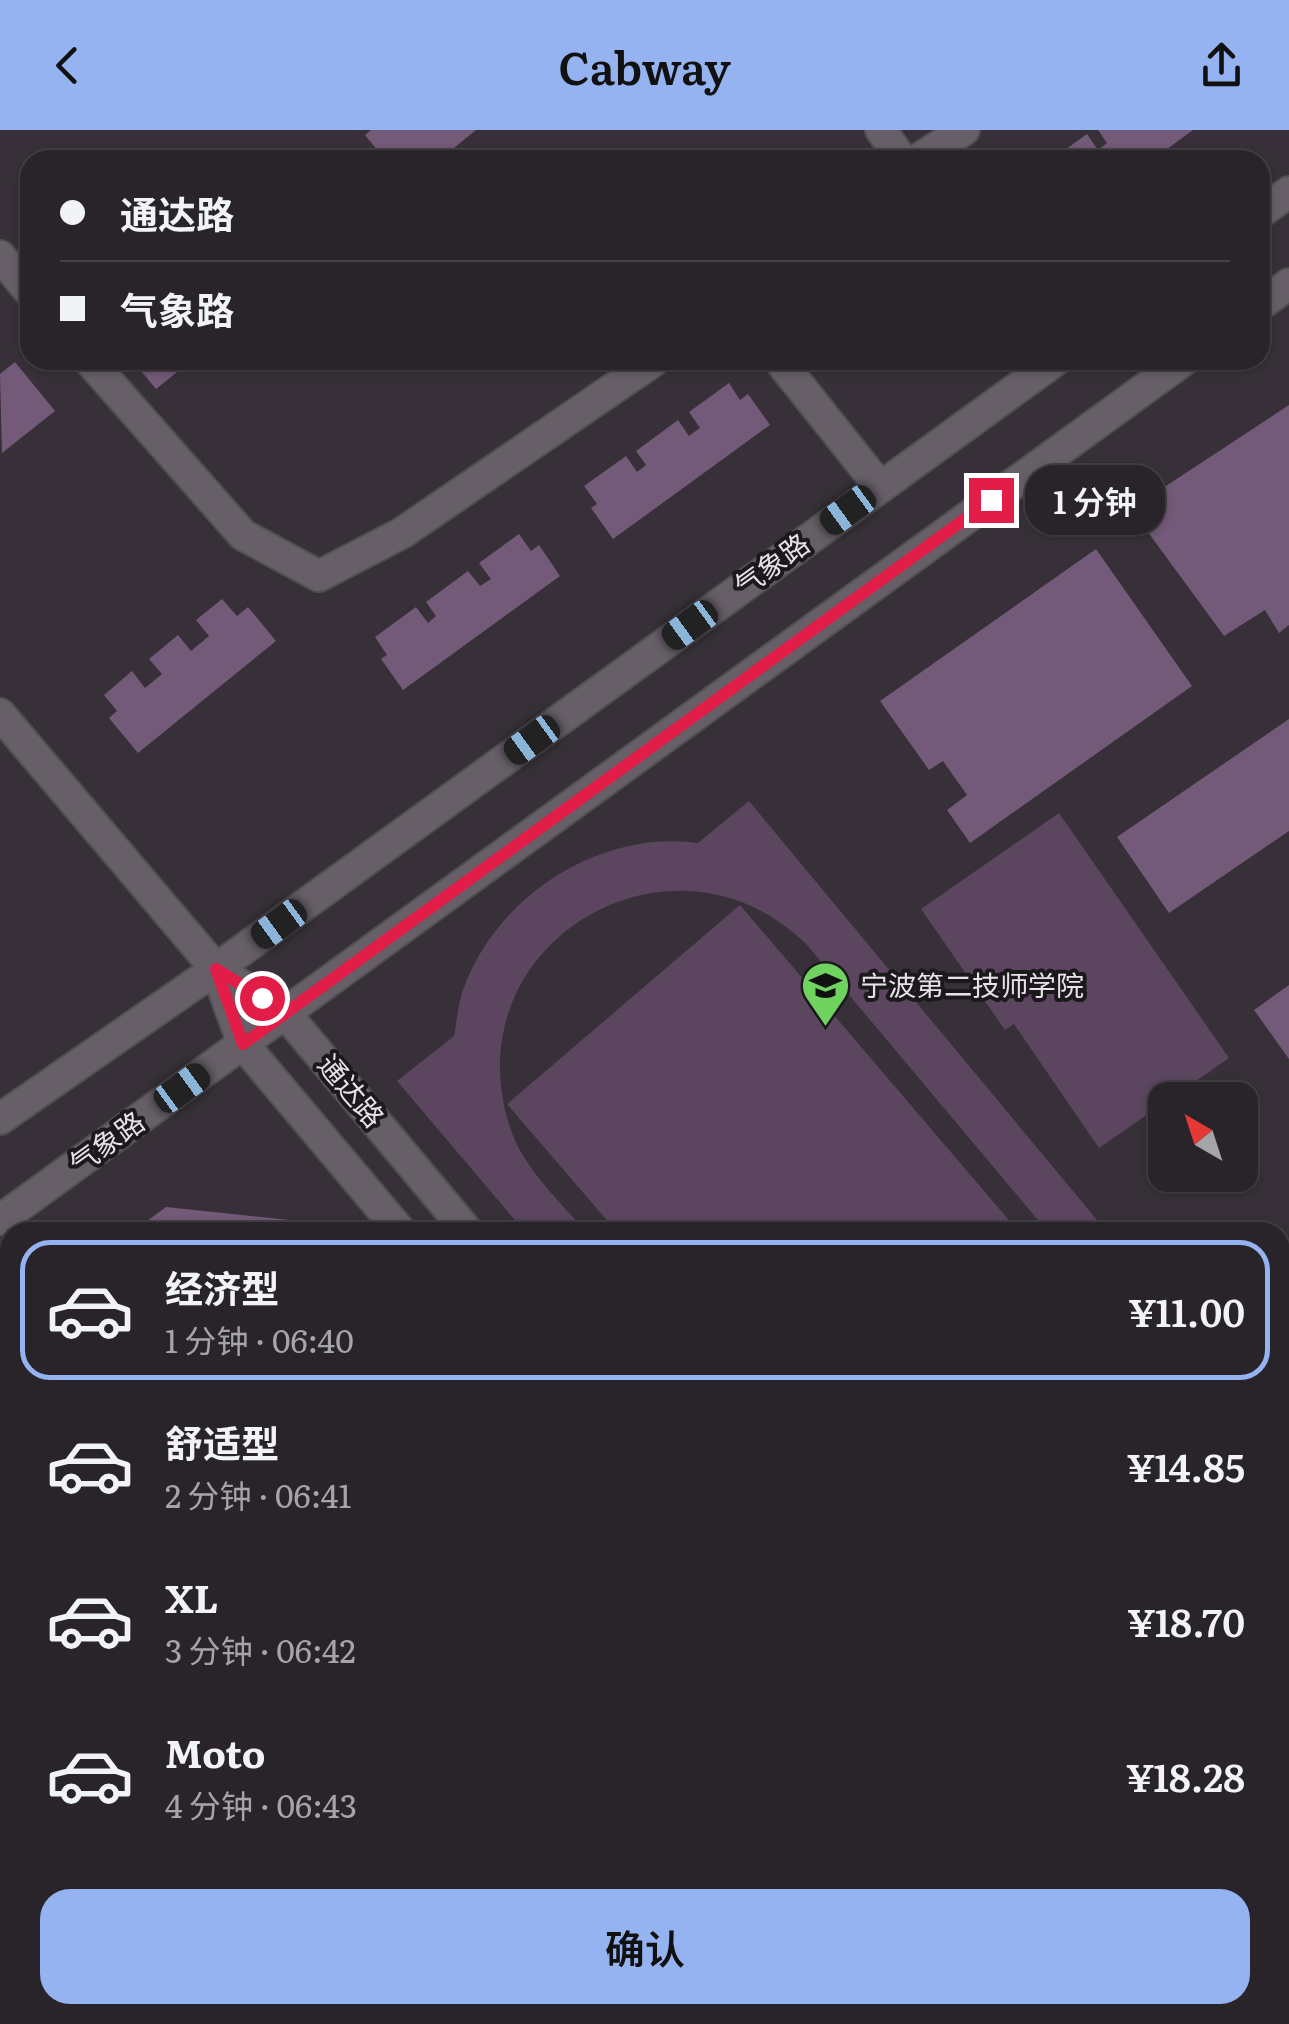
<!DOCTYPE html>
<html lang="zh">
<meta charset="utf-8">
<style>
:root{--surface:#29242a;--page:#312c32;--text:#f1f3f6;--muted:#a5a4a8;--line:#454147;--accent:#95b2f1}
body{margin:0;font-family:Literata,"Noto Sans SC",serif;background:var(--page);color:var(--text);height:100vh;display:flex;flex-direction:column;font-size:38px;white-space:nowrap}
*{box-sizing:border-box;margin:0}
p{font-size:32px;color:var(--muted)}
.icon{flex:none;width:55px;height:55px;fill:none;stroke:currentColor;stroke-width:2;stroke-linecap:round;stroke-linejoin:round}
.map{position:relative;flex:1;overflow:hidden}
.sheet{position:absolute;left:0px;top:1092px;width:1290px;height:802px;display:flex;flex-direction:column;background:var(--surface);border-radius:30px 30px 0 0;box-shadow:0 2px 8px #0004,0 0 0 2px var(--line)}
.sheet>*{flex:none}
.hud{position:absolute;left:20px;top:20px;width:1250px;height:220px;border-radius:30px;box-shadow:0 2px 8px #0004,0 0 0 2px var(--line);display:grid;align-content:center;height:220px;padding:0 40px;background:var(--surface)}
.needle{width:65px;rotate:321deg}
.buttons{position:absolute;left:1148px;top:952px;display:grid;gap:20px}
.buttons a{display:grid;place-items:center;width:110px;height:110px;border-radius:20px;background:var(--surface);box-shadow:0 2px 8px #0004,0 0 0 2px var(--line);font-size:50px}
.end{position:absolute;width:45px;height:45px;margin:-22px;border:12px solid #e11d48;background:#fff;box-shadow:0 0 0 5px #fff}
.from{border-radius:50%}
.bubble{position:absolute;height:70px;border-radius:30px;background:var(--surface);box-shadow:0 2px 8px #0004,0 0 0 2px var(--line);font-size:32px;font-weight:600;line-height:70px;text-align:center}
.car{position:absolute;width:30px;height:60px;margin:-30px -15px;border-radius:12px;box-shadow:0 0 8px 2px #0007;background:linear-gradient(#222 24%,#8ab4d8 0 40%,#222 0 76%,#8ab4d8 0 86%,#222 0)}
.hud b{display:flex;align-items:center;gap:35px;height:95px;font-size:38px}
.hud b+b{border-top:2px solid var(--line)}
.hud i{width:25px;height:25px;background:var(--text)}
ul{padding:18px 0 0;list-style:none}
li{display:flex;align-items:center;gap:30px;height:140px;margin:0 20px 15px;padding:0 20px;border:5px solid transparent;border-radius:30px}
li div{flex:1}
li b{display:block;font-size:38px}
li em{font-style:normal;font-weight:600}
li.current{border-color:var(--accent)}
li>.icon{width:90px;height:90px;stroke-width:1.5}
.button{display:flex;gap:20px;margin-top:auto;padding:20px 40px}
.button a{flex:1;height:115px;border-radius:30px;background:var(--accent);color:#111;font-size:40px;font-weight:600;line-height:115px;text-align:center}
header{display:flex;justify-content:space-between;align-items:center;height:130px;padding:0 40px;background:var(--accent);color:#111;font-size:45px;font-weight:600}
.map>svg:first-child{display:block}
.grass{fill:#5b455f}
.park{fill:url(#park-crowns)}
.building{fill:#735a78}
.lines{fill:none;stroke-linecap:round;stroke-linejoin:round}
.minor-casing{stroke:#524d53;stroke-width:34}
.major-casing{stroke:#524d53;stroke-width:34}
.minor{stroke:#675f68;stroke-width:30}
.major{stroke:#b07cba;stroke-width:30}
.route{stroke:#e11d48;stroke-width:12}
.labels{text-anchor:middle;stroke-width:8;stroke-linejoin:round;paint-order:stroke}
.street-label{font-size:28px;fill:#e7e2e8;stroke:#1c191d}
.poi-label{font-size:28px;fill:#e7e2e8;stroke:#1c191d;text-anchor:start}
</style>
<header><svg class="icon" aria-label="back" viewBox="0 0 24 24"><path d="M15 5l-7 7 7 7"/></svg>Cabway<svg class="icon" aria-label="share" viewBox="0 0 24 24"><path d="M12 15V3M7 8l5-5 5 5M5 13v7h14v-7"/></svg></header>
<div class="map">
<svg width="1289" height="1894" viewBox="0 0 1289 1894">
<defs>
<pattern id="park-crowns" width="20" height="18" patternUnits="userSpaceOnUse" patternTransform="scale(2.5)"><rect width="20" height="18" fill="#5b455f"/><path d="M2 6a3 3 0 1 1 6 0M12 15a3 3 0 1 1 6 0" fill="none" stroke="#736076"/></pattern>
</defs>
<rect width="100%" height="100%" fill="#373038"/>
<path class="grass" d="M749,671l358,431h-59l-240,-286c-132,-133 -353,-6 -300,175 12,44 49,77 78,111h-61l-128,-151 57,-45c3,-15 4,-32 9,-46 33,-94 137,-161 235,-147z
M1059,683l170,245 -130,90 -85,-124 -9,6 -84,-121z
M740,775l279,327h-402l-110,-128z"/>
<path class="park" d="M1289,1736v158h-68l-4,-9h63v-142z"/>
<path class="building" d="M371,0h105l-37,30h-73l12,-9 -13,-16z
M1098,0h95l-41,30h-101l36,-26 11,16 9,-7z
M132,230h60l-36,29z
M15,232l40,49 -53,42 -2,-79z
M729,253l11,17 8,-6 22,31 -157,114 -22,-31 6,-4 -13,-18 42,-30 11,16 9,-7 -10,-14 42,-31 11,16 11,-8 -11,-16z
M1289,275v220l-10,8 -14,-23 -41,26 -93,-127z
M519,404l12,17 8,-6 21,31 -157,114 -22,-31 6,-4 -12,-18 41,-30 12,16 8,-7 -10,-14 42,-31 12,15 11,-7 -12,-16z
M1096,419l96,137 -222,157 -23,-33 20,-15 -24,-34 -14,9 -49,-69z
M222,469l15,17 11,-9 28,34 -138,112 -29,-35 8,-7 -13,-16 28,-24 13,17 17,-14 -13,-15 29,-24 13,16 18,-15 -13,-16z
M1289,589v112l-120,82 -52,-76z
M1289,855v74l-35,-49z
M166,1077l153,16 7,9h-194z
M10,1192v85l-10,8v-86z
M1289,1325v111l-9,6v-110z
M10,1486v56l-10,8v-56z
M10,1826v57l-10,7v-56z"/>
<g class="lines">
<defs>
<path id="minor" d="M881,0l21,30
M917,30l47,-30
M1260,83l29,-21
M0,126l30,36
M1260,175l29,-21
M89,230l154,175 76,41 83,-43 253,-173
M779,230l101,127
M0,584l216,255
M0,989l216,-150 840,-609
M0,1090l1184,-860
M401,1102l-158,-188 -27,-75 69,44 183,219
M0,1355l10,-7
M1070,1885l8,9
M1126,1885l7,9
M341,1894l18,-9"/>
<path id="major" d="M1280,1610l9,-5
M1280,1689l9,-4
M720,1894l18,-9
M877,1894l18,-9"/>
</defs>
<use href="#minor" class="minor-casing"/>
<use href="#major" class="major-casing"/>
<use href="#minor" class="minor"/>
<use href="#major" class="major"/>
</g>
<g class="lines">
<path class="route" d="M262,868l-46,-29 27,75 748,-544"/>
</g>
<defs>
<symbol id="school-pin" viewBox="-11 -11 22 30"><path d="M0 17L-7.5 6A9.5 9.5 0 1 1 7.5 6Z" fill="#70d35f" stroke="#1c191d"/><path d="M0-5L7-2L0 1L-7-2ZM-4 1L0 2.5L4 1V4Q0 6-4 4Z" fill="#111"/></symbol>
</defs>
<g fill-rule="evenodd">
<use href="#school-pin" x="798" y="828" width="55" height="75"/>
</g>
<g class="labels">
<g class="street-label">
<text transform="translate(772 435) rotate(-36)" y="10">气象路</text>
<text transform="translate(351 961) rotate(50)" y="10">通达路</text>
<text transform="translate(107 1013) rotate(-36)" y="10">气象路</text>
</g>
<g class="poi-label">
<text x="860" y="866">宁波第二技师学院</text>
</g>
</g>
</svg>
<div class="buttons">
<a><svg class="needle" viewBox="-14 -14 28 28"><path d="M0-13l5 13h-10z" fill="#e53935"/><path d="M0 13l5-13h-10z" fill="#a5a4a8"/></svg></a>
</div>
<i class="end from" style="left:262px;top:868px"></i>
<i class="end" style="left:991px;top:370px"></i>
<div class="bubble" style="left:1025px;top:335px;width:140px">1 分钟</div>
<i class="car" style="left:848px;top:380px;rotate:234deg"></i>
<i class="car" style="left:690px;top:495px;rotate:234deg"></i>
<i class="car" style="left:532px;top:610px;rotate:234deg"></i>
<i class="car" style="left:279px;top:794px;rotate:234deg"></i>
<i class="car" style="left:182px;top:958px;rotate:54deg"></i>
<div class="hud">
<b><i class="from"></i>通达路</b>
<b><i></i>气象路</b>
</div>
<section class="sheet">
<ul>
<li class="current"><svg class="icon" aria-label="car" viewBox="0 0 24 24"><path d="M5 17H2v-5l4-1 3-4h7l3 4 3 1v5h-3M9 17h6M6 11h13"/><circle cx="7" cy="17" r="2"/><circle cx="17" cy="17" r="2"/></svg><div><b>经济型</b><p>1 分钟 · 06:40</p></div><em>¥11.00</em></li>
<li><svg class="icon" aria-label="car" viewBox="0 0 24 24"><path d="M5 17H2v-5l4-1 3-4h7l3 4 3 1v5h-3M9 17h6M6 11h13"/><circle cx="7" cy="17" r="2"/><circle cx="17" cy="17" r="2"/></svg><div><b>舒适型</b><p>2 分钟 · 06:41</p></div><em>¥14.85</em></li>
<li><svg class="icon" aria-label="car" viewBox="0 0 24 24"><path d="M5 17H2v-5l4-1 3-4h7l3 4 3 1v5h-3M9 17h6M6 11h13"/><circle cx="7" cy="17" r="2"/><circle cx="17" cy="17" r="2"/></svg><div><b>XL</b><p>3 分钟 · 06:42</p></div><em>¥18.70</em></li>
<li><svg class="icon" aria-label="car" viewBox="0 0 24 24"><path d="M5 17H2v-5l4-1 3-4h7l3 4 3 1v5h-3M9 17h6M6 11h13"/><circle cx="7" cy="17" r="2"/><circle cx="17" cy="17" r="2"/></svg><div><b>Moto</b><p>4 分钟 · 06:43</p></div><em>¥18.28</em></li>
</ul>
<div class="button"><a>确认</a></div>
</section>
</div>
